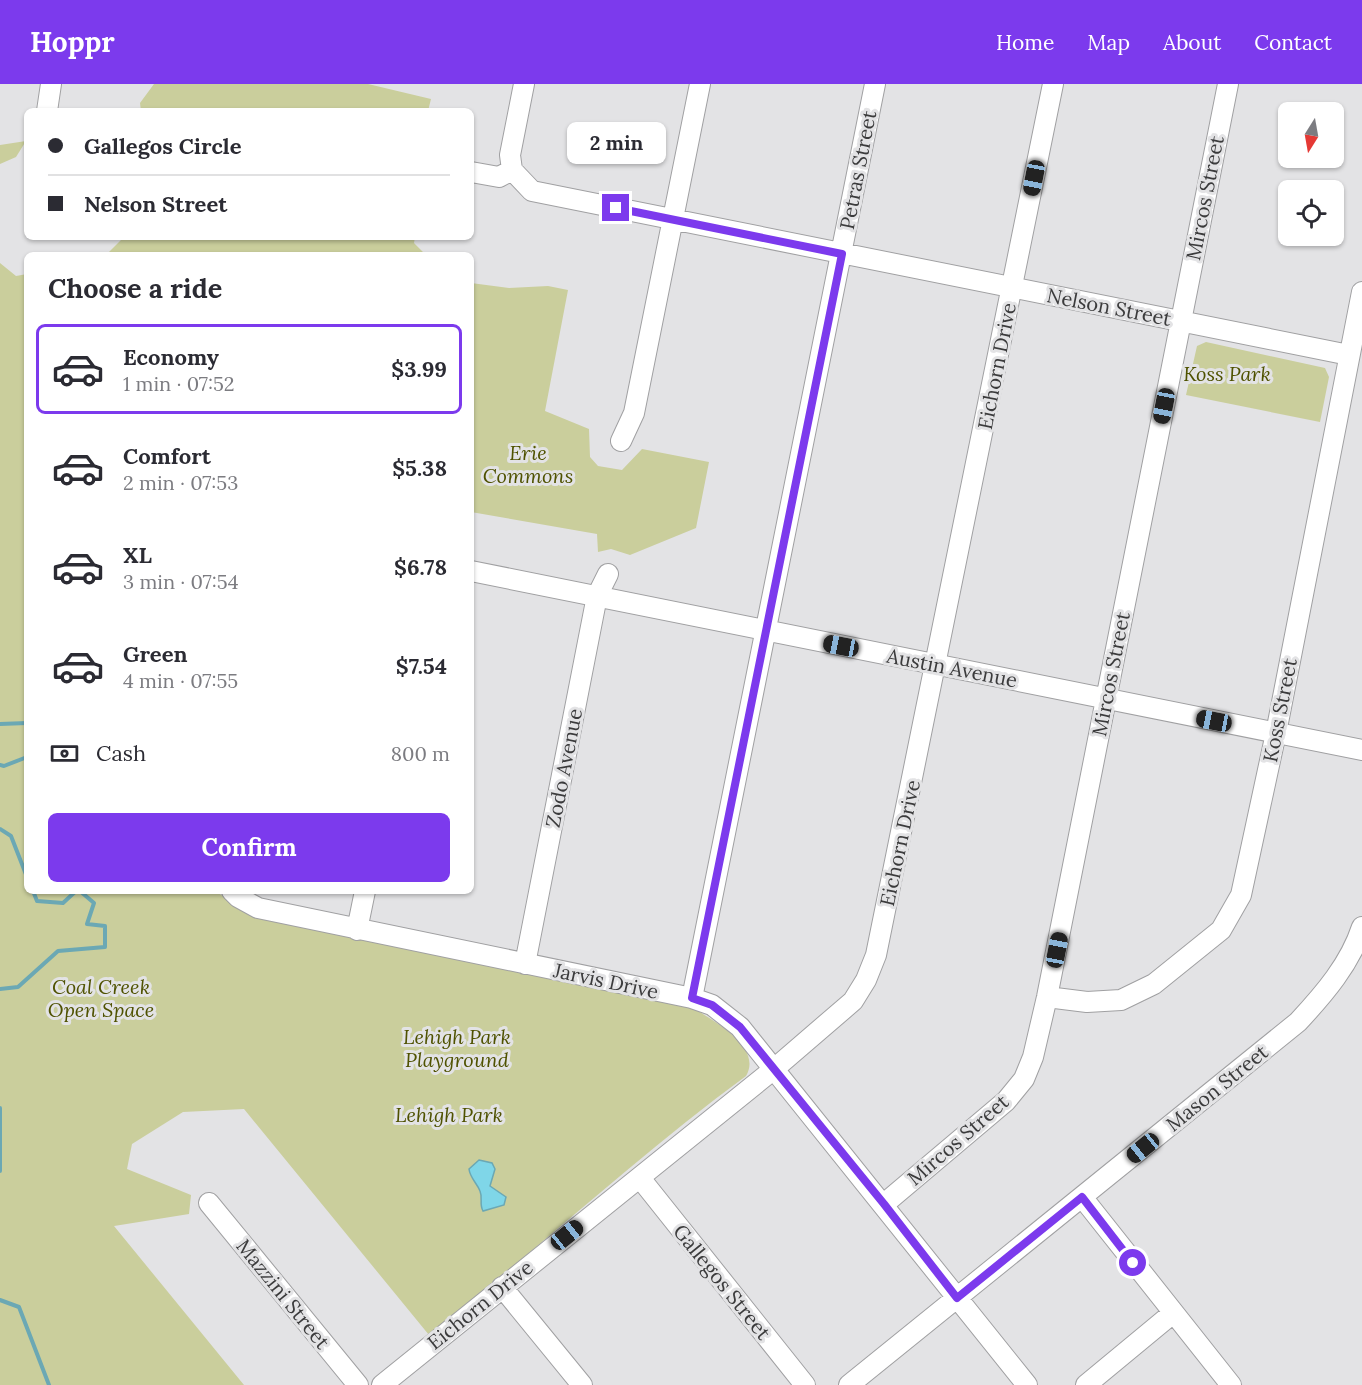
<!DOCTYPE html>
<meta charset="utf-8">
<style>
:root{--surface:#fff;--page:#f7f7f7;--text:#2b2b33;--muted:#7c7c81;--line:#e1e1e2;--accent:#7c3aed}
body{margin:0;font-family:Lora,serif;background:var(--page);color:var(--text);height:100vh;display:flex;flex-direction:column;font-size:22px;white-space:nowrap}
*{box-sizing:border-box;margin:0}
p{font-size:20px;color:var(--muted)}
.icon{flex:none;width:33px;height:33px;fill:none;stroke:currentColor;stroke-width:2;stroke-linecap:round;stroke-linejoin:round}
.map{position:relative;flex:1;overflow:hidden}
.panel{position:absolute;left:24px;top:168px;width:450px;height:642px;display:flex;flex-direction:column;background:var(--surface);border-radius:9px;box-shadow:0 2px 4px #0004}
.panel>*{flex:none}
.top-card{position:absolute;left:24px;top:24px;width:450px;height:132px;border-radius:9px;box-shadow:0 2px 4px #0004;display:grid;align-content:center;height:132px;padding:0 24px;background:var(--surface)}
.needle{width:39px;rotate:191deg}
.tools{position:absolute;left:1278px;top:18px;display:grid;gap:12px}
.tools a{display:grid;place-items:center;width:66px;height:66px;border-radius:9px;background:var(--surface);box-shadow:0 2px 4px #0004;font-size:30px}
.end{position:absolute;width:27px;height:27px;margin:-14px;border:8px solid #7c3aed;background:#fff;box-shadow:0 0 0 3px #fff}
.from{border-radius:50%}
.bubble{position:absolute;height:42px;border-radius:9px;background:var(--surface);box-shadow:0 2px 4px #0004;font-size:20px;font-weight:700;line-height:42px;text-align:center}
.car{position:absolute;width:18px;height:36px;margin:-18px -9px;border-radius:8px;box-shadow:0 0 4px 2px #0007;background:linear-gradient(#222 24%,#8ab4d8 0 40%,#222 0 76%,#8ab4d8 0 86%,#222 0)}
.top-card b{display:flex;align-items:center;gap:21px;height:57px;font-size:22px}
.top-card b+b{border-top:2px solid var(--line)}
.top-card i{width:15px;height:15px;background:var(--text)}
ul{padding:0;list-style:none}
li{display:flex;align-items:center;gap:18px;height:90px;margin:0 12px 9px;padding:0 12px;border:3px solid transparent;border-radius:9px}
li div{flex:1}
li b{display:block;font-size:22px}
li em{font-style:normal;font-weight:700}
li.selected{border-color:var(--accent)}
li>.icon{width:54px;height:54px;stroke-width:1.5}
h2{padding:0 24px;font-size:27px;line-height:72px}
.pay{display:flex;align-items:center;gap:15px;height:66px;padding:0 24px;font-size:22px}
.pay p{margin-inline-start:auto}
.cta{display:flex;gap:12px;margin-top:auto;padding:12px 24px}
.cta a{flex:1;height:69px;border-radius:9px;background:var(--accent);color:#fff;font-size:24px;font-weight:700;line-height:69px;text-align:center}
header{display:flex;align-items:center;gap:36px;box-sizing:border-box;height:84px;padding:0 30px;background:var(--accent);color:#fff}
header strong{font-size:28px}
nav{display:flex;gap:33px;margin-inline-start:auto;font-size:21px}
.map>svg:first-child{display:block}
.green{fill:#cace9c}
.water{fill:#7fd6e8;stroke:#6ba8b4;stroke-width:1.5}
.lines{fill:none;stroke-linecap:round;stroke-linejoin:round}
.stream{stroke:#6ba8b4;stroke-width:4}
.minor-casing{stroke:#a0a0a2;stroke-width:22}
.minor{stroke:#fff;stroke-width:20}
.route{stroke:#7c3aed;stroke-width:8}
.labels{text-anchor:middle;stroke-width:6;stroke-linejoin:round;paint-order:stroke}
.street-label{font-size:20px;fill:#3b3b3c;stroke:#e3e3e5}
.park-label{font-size:20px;font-style:italic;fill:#4f5200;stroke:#e3e3e5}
</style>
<header>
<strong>Hoppr</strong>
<nav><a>Home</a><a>Map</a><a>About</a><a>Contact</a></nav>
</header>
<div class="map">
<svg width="1362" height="1301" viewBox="0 0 1362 1301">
<rect width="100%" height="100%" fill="#e3e3e5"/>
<path class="green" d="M154,0h214l63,15 -3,12h-287l-1,-8z
M26,57l-10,16 -16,7v-19z
M124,153h291l-1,6 12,12h-320z
M0,179l16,13 11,-2v617h188l38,24 440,93c21,13 70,39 53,68 -110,81 -210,175 -317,259l-185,-226 -61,3 -51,32 -5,25 64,26 -2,19 -75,12 130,159h-244z
M471,199l38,5 39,-2 20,4 -23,121 44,18 1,28 8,9 24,4 20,-21 67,13 -13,66 -66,27 -19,-6 -13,3 -1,-18 -126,-22z
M1206,258l119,26 4,9 -9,45 -134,-27 11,-49z"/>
<path class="water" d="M479,1076l13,3 3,6 -5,17 16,11 -2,8 -21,6c-4,-7 0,-13 -3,-20 -3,-8 -10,-13 -11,-22z"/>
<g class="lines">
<path class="stream" d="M0,640l27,-1
M0,681l4,1 23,-9
M0,745l11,7 16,41
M33,807l4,10 26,2 13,-12
M0,905l18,-2 40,-36 47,-4v-21l-18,-2 7,-21 -14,-12
M0,1024v63
M0,1216l19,7 30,78"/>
<defs>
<path id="minor" d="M524,0l-14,71 2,15 20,21 817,164
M47,27l4,-27
M471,88l28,5 13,-7
M621,357l13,-28 66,-329
M471,487l891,179
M232,807l6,6 20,11 434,90 20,7 28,22 287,358
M357,846l8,-39
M525,880l72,-368 11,-22
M1047,913l40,5 34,-2 33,-16 67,-54 20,-35 35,-162 86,-441
M692,914l183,-914
M640,1094l165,207
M1082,1113l149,188
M209,1119l149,182
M884,1120l122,-103 18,-22 9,-22 14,-60 181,-913
M502,1203l80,98
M382,1301l392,-316 79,-68 13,-21 10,-25 177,-871
M849,1301l449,-363c26,-28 52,-58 64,-95
M1086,1301l87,-72"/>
</defs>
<use href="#minor" class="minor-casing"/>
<use href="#minor" class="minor"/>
</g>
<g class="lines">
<path class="route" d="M616,124l226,46 -150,744 20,7 28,22 144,177 73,94 125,-101 51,66"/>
</g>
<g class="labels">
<g class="street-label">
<text transform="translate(858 86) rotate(-79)" y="7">Petras Street</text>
<text transform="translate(1205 114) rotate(-79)" y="7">Mircos Street</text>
<text transform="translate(1109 223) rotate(11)" y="7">Nelson Street</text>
<text transform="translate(997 282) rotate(-79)" y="7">Eichorn Drive</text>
<text transform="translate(952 584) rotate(11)" y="7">Austin Avenue</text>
<text transform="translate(1111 590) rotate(-79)" y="7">Mircos Street</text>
<text transform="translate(1280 626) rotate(-79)" y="7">Koss Street</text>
<text transform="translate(564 684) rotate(-79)" y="7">Zodo Avenue</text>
<text transform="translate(900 759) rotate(-78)" y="7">Eichorn Drive</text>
<text transform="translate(606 897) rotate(12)" y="7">Jarvis Drive</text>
<text transform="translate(1217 1004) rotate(-39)" y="7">Mason Street</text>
<text transform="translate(958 1056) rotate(-41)" y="7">Mircos Street</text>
<text transform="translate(722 1198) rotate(51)" y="7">Gallegos Street</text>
<text transform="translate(283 1210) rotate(51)" y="7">Mazzini Street</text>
<text transform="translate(480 1221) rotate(-39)" y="7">Eichorn Drive</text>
</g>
<g class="park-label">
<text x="1227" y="297">Koss Park</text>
<text x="528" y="376">Erie<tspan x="528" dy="23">Commons</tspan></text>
<text x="101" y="910">Coal Creek<tspan x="101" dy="23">Open Space</tspan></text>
<text x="457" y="960">Lehigh Park<tspan x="457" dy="23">Playground</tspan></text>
<text x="449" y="1038">Lehigh Park</text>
</g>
</g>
</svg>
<div class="tools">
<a><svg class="needle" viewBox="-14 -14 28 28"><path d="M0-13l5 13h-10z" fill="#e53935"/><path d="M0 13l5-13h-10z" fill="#7c7c81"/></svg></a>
<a><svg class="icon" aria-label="locate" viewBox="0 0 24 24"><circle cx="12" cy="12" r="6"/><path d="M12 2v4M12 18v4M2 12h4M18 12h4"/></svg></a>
</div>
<i class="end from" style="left:1133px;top:1179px"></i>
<i class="end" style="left:616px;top:124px"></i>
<div class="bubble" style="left:567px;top:38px;width:99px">2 min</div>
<i class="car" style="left:1034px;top:94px;rotate:191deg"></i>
<i class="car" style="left:1164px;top:322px;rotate:191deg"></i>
<i class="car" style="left:841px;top:562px;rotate:281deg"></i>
<i class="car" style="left:1214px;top:637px;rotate:281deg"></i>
<i class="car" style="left:1057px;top:866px;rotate:11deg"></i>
<i class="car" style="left:1143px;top:1064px;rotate:231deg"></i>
<i class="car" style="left:567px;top:1151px;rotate:51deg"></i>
<div class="top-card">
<b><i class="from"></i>Gallegos Circle</b>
<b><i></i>Nelson Street</b>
</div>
<section class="panel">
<h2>Choose a ride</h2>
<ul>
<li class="selected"><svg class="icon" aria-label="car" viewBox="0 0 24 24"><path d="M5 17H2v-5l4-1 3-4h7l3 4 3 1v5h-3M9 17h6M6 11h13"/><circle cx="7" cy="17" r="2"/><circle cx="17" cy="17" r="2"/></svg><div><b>Economy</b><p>1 min · 07:52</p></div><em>$3.99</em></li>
<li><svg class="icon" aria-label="car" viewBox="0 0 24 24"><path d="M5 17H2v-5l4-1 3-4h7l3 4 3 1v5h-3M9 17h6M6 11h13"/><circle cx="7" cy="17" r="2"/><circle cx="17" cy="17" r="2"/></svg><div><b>Comfort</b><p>2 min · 07:53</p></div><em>$5.38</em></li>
<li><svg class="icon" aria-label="car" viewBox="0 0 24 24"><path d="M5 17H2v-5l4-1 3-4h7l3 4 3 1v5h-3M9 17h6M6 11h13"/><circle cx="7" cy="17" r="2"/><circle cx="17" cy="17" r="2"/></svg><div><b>XL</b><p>3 min · 07:54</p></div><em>$6.78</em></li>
<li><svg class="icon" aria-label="car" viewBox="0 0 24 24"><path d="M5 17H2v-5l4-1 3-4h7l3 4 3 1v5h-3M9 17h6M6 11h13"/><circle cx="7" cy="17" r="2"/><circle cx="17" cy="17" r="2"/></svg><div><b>Green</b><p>4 min · 07:55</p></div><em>$7.54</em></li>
</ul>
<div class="pay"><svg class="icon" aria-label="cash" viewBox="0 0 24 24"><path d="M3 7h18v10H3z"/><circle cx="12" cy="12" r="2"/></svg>Cash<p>800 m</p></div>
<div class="cta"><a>Confirm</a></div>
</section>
</div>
